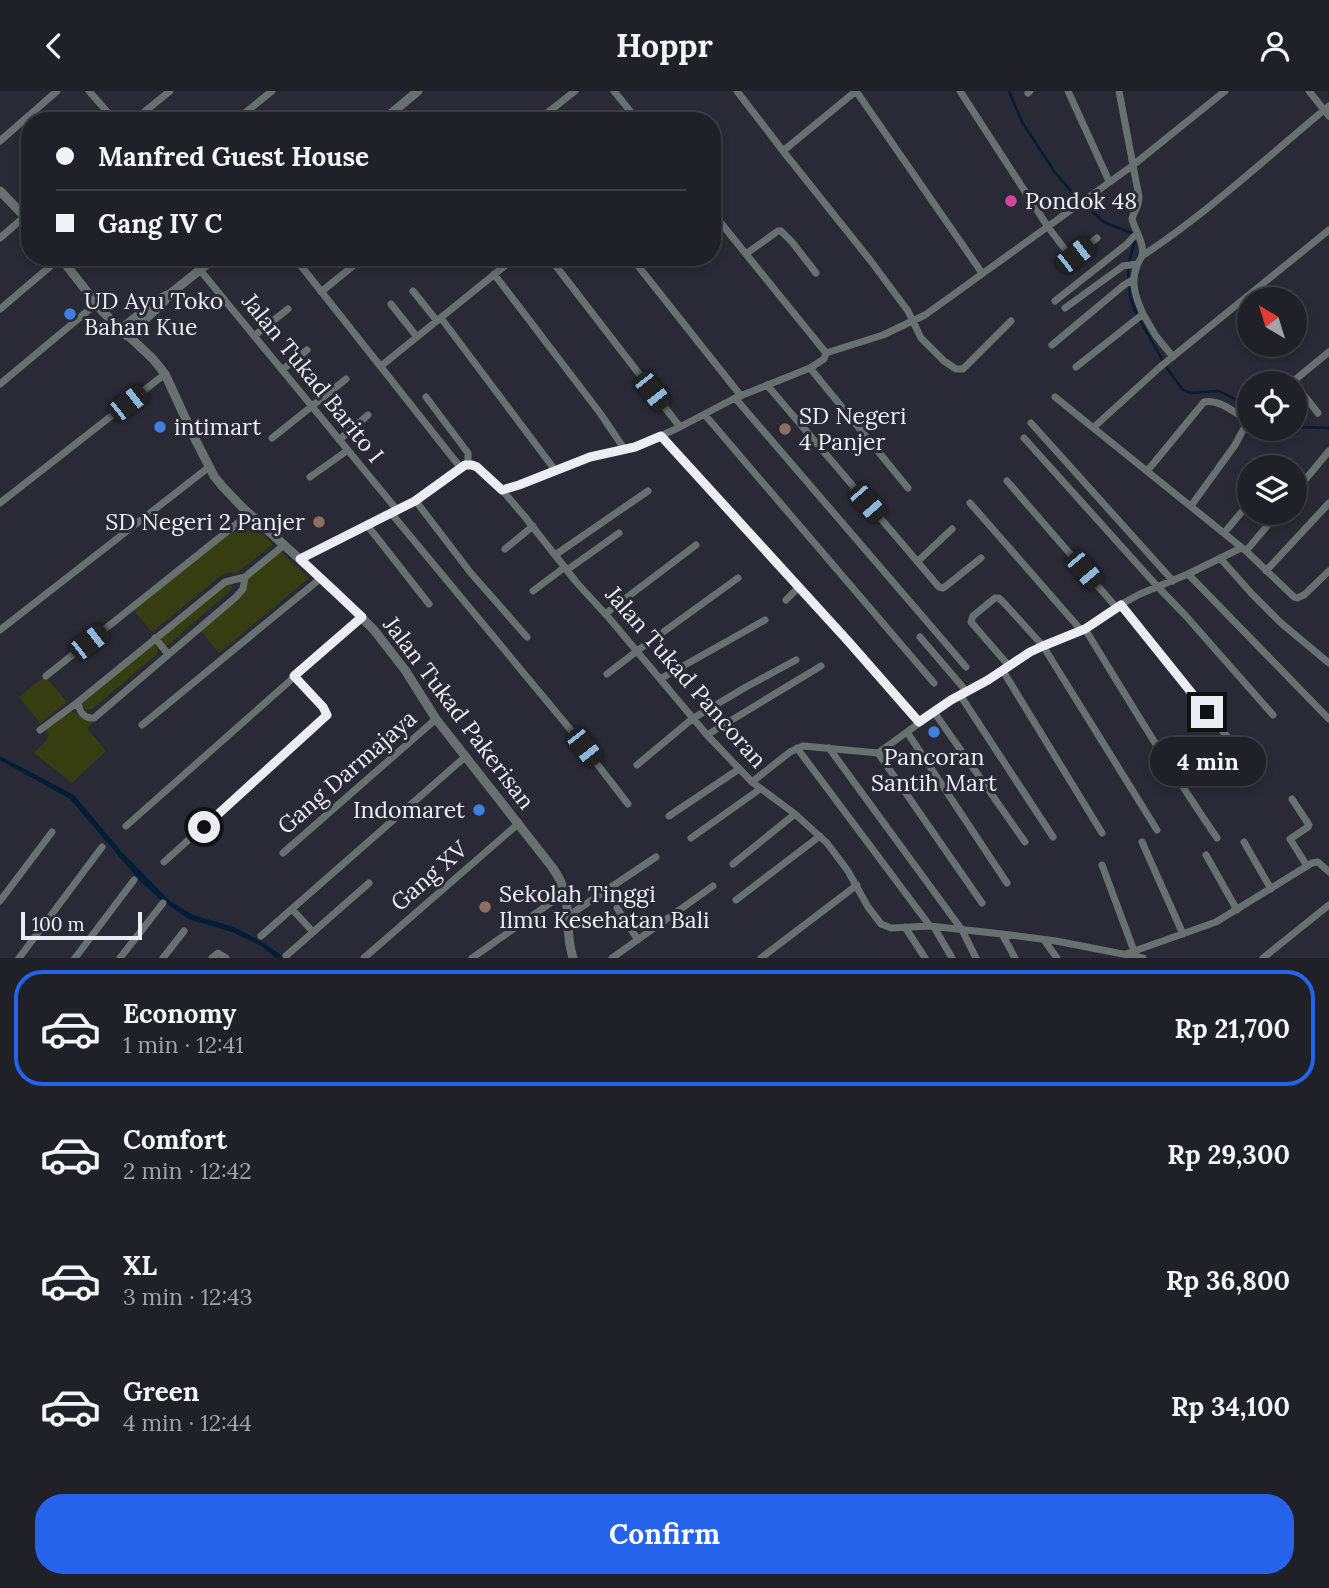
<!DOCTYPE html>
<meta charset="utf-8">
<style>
:root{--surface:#202028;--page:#2d2d34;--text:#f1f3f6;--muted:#a2a3a8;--line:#3d3e45;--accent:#2563eb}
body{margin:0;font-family:Lora,serif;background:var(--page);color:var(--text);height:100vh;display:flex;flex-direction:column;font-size:26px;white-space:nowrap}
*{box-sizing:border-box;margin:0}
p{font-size:23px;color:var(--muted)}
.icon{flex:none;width:38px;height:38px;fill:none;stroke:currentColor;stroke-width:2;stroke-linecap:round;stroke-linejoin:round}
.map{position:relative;height:867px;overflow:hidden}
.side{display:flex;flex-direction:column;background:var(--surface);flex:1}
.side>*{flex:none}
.banner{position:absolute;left:21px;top:21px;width:700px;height:154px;border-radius:28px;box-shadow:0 4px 10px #0003,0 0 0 2px var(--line);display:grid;align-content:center;height:154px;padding:0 35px;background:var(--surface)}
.needle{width:46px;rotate:322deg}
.tools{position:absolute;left:1237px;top:196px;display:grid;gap:14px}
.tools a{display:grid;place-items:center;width:70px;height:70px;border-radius:50%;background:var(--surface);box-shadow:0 4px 10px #0003,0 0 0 2px var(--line);font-size:35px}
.scale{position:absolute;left:21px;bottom:18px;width:121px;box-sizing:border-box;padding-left:7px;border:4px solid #ececf4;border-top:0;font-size:19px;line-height:24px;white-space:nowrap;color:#ececf4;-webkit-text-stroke:5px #2a2a36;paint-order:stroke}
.end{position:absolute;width:32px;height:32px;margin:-16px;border:9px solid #ececf4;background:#111;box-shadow:0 0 0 4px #111}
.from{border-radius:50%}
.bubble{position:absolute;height:49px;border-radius:24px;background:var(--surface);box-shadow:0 4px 10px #0003,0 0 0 2px var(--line);font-size:23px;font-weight:700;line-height:49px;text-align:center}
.car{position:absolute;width:21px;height:42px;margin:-21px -10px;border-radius:9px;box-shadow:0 0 5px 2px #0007;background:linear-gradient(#222 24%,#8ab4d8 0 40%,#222 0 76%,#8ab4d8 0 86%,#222 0)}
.banner b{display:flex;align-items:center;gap:24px;height:66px;font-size:26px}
.banner b+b{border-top:2px solid var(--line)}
.banner i{width:18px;height:18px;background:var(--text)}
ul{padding:12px 0 0;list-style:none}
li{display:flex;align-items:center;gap:21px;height:116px;margin:0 14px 10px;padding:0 21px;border:4px solid transparent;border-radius:28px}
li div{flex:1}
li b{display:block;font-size:26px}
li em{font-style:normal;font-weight:700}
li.current{border-color:var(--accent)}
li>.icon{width:63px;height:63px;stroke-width:1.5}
.cta{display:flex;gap:14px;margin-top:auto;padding:14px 35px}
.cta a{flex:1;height:80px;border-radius:28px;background:var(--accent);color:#fff;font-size:28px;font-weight:700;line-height:80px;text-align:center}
header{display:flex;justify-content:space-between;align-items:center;height:91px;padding:0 35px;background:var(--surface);font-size:32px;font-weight:700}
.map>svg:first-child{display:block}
.green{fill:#363e11}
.water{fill:#021d38}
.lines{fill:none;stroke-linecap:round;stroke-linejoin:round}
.stream{stroke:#021d38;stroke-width:2.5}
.minor{stroke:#697170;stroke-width:7}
.tertiary{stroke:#697170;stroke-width:9}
.route{stroke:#ececf4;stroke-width:9}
.hotel-dot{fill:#d1479c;stroke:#2a2a36;stroke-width:2.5}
.shop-dot{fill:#3f7fe0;stroke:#2a2a36;stroke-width:2.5}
.education-dot{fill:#8d6e63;stroke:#2a2a36;stroke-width:2.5}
.labels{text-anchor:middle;stroke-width:6;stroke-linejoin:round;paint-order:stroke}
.poi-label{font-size:23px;fill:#ececf4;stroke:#2a2a36;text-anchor:start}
.street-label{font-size:23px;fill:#ececf4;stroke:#2a2a36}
</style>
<header><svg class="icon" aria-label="back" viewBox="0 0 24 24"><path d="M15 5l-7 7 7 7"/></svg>Hoppr<svg class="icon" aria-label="person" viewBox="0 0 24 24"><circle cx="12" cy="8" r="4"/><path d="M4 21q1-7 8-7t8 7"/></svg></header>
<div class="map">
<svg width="1329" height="867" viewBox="0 0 1329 867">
<rect width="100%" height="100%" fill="#2a2a36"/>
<path class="green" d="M245,426l28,27 -38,30 -4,-2 -8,2 -71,58 -21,-25z
M280,460l29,27 -90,75 -18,-22 43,-42 -2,-9z
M225,491l6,1 1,6 -64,56h-3l-5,-6z
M153,552l6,7 -3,5 -64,54 -6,1 -6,-6z
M45,585l22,26 -27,21 -21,-26z
M70,619c6,4 19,9 23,14l-6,4 19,23 -34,32 -38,-30 12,-12 3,-6 -3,-5z"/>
<path class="water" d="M0,665l74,39 46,55 50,51 23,14 41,12 30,16 21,15h-9l-15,-12 -29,-14 -44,-13 -27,-19 -20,-18 -71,-83 -70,-39z"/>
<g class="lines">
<path class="stream" d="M1009,0l13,31 32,49 20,24 30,27 27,11 4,7 -6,22
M1128,178l2,28 6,16 32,57 15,20 8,3 28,-2 31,16
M1295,336l34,1"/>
<path class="minor" d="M89,0l26,30
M614,0l24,30
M737,0l46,60 87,109 38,51 13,27 23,23 12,8h7l48,-48
M856,0l126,182
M960,0l88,136 22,29 5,-1 22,-17
M1068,0l41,90
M1309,0l20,25
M1028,2l2,-2
M133,30l37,-30
M235,30l37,-30
M537,30l38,-30
M0,50l57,-50
M783,60l73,-60
M712,121l114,141
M0,147l30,-26
M747,162l31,-22h3l11,11 24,31
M1142,165c67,-44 125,-99 187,-150
M294,166l166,210
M549,166l131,170
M631,166l110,139
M200,179l197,240
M494,183l106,139 25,37
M413,200l24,30
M321,201l43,-35
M1055,210l72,-57 10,-11
M391,213l26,33
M1065,217l58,-42 14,-2
M0,218l60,-51
M1143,223l13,22 17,21
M441,227l114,152
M254,245l34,-27
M1052,254l72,-60 10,-6
M826,262l57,-18 42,-20 207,-149 93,-75
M381,275l135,-109
M1076,276l67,-53c-7,-16 -13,-32 -6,-48 1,-4 4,-7 5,-10 3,-12 -7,-26 -10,-37 2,-9 7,-11 7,-22l-20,-106
M810,277l98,120
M282,279l25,-20
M1291,292l38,-31
M0,293l96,-80
M1295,293l23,29
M767,294l172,202 4,1 3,-2 35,-28
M426,306l42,56v11
M1055,306l191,154 48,46 3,1 7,-3 25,-24
M735,307l231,269
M705,324l229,268
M1031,332l142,158
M1094,336l66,-60 169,-137
M661,345l187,205 71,81
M272,347l74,-59
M1024,347l133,148 28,29 88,100
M339,349l29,-25
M1148,379l56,-68c16,-3 31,11 44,19
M310,386l38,-27
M1007,390l109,126
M502,399l17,-5 71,-28 30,-6 23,-7 37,-17 55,-29 75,-30 14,-9 2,-6
M1295,401l34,-41
M415,409l55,72 57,65
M0,412l165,-129
M970,412l111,127
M1191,415l44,-61 14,-26
M391,422l179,216 58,75
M367,434l62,79
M1224,442l26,-31
M505,458l28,-23
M1246,460l32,-38
M555,464l93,-64
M1220,467l32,36 29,29 48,40
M300,468l115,-59 45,-33 8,-3 9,3 25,23 23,27 52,66 32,35 98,117 45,47 43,32 32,29 21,28 20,36 13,17 10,4 39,-2 72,8 54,7 87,17
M918,470l34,-32
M567,479l52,-37
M1266,480l63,-68
M1188,483l141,145
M533,500l32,-24
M786,509l13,-13
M1121,514l121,150
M605,523l91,-69
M1085,538c43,70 85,141 132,209
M0,539l209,-163
M920,546l47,55
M155,547l13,16
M1009,575l-38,-44 2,-6 22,-18h4l6,6 38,42 114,184
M1003,580l99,162
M607,583l30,-23 101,-73
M46,585l203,-162
M660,588l105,-59
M960,604l93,142
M78,611c1,9 6,17 16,16l142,-121 7,-8 2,-12
M934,621l91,130
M142,634l179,-147
M40,639l38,-28 147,-120 20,-5 39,-32
M907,641l100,151
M707,644l114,-69
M797,657l133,178
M829,657l133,182 14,28
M878,662l104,150
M637,674l55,-46 54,-32 50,-27
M752,691l38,-30 13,-6 75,7 73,-53 37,-20 42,-28 55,-23 31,-22 24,-13 48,-20 53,-26
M1292,708l17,26 -1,2 -18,12 17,27
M669,725l70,-47
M126,735l236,-209
M691,747l69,-49
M1142,751l41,92
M1244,751l27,47
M283,762l153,-134
M1206,764l31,55
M164,771l163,-147 -4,-8 -29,-31
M733,773l62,-50
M1102,774l32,86
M736,809l84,-64
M0,810l52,-69
M617,817l21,32
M292,818l21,23
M568,825l88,-59
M905,836l20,31
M934,836l18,31
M1002,843l13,24
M261,845l204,-179
M1044,849l13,18
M1126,863l90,-32 96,-59 6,-1 11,10
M286,865l83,-73
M19,867l83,-111
M75,867l59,-78
M120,867l43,-55
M163,867l21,-27
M212,867l6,-5 8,5
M364,867l155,-135
M472,867l94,-66
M612,867l101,-72
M761,867l96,-73
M1263,867l66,-53"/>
<path class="tertiary" d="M382,30l36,-30
M0,100l30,31
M60,166l42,54 51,48 12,15 29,63 20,39 8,10 21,22 91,82 40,40 31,40 31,49 116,148c24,33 10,56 21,91
M121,238l36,-29 10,-5
M127,245l35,-32 9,-11 45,-36"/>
</g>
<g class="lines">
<path class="route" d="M204,736l123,-112 -4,-8 -29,-31 68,-59 -62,-58 115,-58 50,-36h7l5,2 25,23 17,-5 71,-28 45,-10 26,-11 187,205 71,81 32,-22 37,-20 42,-28 13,-6 42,-17 36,-24 86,107"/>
</g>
<circle class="hotel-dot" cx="1011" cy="110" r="7"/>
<g class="shop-dot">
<circle cx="70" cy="223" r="7"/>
<circle cx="160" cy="336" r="7"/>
<circle cx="934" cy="641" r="7"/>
<circle cx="479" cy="719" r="7"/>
</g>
<g class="education-dot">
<circle cx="785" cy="338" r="7"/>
<circle cx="319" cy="431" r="7"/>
<circle cx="485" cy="816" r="7"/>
</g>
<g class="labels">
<g class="poi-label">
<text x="1025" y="118">Pondok 48</text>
<text x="84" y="218">UD Ayu Toko<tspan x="84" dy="26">Bahan Kue</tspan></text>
<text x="799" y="333">SD Negeri<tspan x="799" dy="26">4 Panjer</tspan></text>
<text x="174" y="344">intimart</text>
<text x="305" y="439" text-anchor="end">SD Negeri 2 Panjer</text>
<text x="934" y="674" text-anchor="middle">Pancoran<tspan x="934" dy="26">Santih Mart</tspan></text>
<text x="465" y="727" text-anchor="end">Indomaret</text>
<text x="499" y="811">Sekolah Tinggi<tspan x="499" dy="26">Ilmu Kesehatan Bali</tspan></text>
</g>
<g class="street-label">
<text transform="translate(313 287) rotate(51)" y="8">Jalan Tukad Barito I</text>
<text transform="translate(686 586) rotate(49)" y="8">Jalan Tukad Pancoran</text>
<text transform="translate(459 622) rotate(53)" y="8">Jalan Tukad Pakerisan</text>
<text transform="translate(347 681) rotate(-41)" y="8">Gang Darmajaya</text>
<text transform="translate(429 785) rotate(-41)" y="8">Gang XV</text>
</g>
</g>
</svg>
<div class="tools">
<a><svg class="needle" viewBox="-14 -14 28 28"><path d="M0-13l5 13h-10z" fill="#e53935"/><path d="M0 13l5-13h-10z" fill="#a2a3a8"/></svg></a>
<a><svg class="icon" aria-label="locate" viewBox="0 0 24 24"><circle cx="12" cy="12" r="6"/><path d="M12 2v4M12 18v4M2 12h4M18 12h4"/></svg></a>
<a><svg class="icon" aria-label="layers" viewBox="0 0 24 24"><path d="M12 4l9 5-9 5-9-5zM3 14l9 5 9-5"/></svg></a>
</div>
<div class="scale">100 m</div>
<i class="end from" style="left:204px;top:736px"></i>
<i class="end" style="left:1207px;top:621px"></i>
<div class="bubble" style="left:1150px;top:646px;width:116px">4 min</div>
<i class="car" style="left:1075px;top:164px;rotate:52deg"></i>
<i class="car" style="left:652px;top:300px;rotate:142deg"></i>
<i class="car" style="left:128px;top:312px;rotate:52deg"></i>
<i class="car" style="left:867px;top:412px;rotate:139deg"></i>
<i class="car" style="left:1084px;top:479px;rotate:140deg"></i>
<i class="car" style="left:89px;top:551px;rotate:52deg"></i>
<i class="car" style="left:584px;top:656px;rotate:142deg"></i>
<div class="banner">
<b><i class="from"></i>Manfred Guest House</b>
<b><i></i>Gang IV C</b>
</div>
</div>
<section class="side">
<ul>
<li class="current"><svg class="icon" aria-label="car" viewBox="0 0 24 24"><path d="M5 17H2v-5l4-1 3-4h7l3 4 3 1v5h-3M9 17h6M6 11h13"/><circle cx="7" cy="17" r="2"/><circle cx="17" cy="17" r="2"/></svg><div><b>Economy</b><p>1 min · 12:41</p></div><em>Rp 21,700</em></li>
<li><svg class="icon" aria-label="car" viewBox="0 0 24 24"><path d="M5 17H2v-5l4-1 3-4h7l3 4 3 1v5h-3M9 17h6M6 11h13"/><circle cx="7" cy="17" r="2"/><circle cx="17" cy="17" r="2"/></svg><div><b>Comfort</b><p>2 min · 12:42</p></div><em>Rp 29,300</em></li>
<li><svg class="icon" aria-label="car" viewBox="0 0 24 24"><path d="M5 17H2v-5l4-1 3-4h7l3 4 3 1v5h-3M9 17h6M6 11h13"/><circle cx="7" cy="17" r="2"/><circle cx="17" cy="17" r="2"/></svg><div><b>XL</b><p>3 min · 12:43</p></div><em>Rp 36,800</em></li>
<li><svg class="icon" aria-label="car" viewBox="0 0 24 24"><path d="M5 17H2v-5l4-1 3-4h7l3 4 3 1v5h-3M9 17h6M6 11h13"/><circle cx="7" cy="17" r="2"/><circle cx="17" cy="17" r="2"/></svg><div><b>Green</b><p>4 min · 12:44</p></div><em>Rp 34,100</em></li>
</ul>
<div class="cta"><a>Confirm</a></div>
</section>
